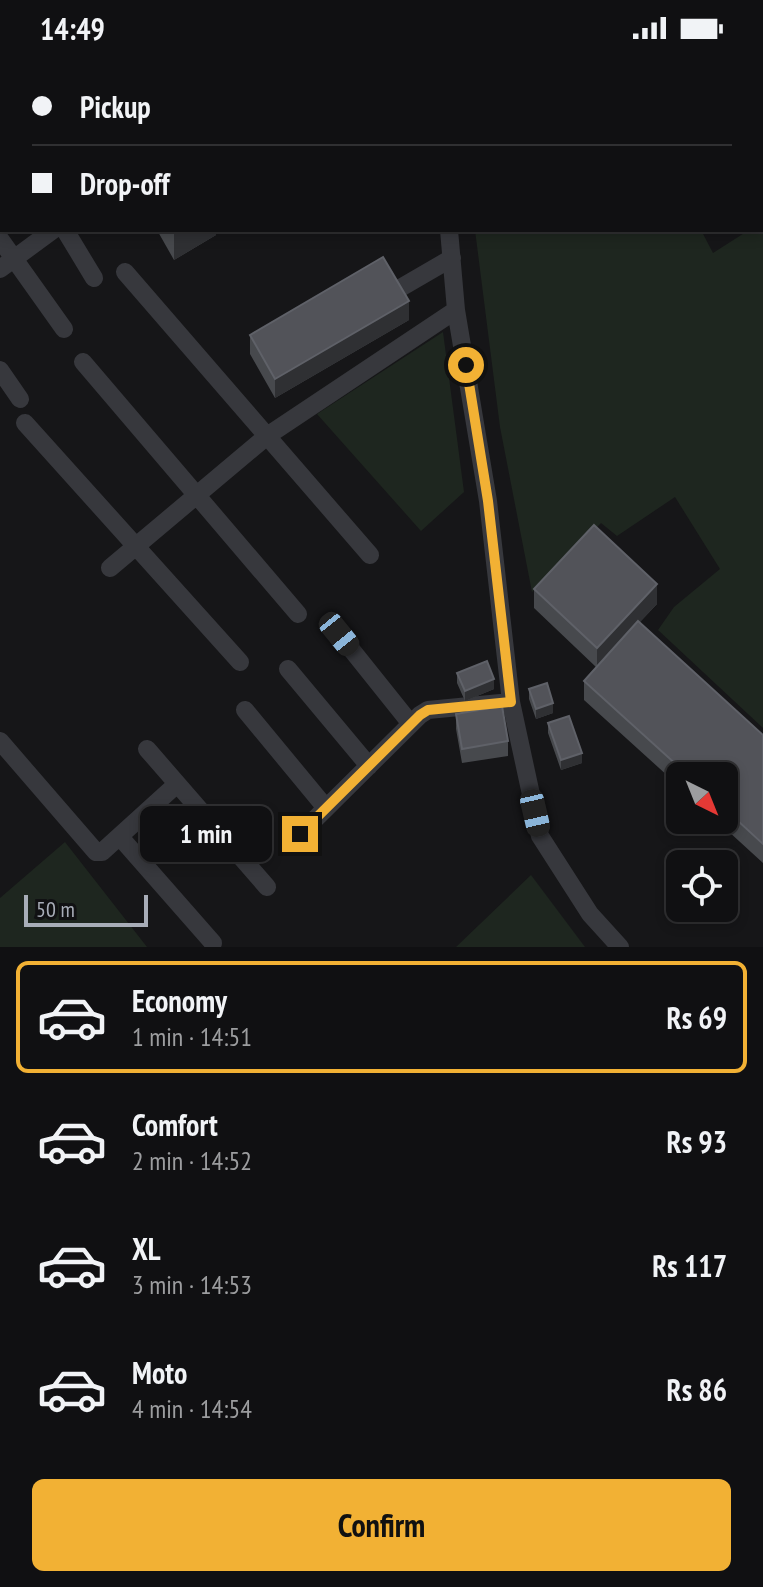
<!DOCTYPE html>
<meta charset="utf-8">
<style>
:root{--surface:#101012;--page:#1e1e20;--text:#f1f3f6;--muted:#9c9d9f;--line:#303032;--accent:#f2b134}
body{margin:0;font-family:"PT Sans Narrow",sans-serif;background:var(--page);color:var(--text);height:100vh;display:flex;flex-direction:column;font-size:30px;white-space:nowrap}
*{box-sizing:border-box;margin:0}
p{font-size:26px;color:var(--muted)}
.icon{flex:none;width:44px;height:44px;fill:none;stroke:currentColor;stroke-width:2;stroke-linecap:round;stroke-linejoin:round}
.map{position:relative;height:891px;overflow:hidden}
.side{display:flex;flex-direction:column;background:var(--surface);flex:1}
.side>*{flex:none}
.banner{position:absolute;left:0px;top:0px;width:764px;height:176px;box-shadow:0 4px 12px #0003,0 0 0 2px var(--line);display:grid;align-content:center;height:176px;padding:0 32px;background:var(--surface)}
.needle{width:52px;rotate:137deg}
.buttons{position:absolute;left:666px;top:706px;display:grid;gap:16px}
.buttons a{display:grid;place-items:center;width:72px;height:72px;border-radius:12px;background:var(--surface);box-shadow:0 4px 12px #0003,0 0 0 2px var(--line);font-size:40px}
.scale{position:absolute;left:24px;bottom:20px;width:124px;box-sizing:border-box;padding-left:8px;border:4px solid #a8adb8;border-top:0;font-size:22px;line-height:28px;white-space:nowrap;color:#a8adb8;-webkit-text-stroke:6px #111113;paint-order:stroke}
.end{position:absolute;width:36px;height:36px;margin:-18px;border:10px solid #f2b134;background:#111;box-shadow:0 0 0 4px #111}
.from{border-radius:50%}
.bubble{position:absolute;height:56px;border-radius:12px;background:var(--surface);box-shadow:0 4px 12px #0003,0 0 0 2px var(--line);font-size:26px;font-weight:700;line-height:56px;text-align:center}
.car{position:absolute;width:24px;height:48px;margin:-24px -12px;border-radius:10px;box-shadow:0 0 6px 2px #0007;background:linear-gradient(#222 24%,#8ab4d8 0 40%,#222 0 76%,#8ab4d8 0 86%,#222 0)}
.banner b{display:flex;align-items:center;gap:28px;height:76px;font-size:30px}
.banner b+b{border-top:2px solid var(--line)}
.banner i{width:20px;height:20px;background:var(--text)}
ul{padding:14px 0 0;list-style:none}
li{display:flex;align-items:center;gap:24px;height:112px;margin:0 16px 12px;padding:0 16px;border:4px solid transparent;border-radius:12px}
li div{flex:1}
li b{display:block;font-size:30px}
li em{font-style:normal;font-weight:700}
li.current{border-color:var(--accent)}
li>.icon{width:72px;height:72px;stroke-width:1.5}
.button{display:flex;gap:16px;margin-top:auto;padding:16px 32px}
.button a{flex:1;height:92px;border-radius:12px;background:var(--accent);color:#111;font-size:32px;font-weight:700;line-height:92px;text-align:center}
.status{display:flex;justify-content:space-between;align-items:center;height:56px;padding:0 40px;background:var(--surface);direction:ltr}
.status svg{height:22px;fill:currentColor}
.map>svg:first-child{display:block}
.green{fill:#1e261f}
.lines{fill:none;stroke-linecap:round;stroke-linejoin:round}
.street{stroke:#37383d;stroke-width:18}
.wall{fill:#47494d}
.shaded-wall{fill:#2f3033}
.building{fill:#525359;stroke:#5f6168;stroke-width:2}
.route{stroke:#f2b134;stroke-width:10}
</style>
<div class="status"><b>14:49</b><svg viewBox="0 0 49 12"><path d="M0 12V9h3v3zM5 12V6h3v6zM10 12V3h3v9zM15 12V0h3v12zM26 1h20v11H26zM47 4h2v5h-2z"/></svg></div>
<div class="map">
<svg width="763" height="891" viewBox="0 0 763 891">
<rect width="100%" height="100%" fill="#161618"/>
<path class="green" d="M69,0h332l-4,2z
M762,166l1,1v505l-105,-98 16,-23 46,-38 -45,-72 -58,39 -16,-13 -69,69 -32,-165 -25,-197h226l12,23 36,-23h13z
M443,276l21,160 -43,39 -104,-117z
M65,786l82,105h-147v-49z
M531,819l54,72h-129z"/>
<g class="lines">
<path class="street" d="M33,0l1,2
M434,0v2
M755,2l2,-2
M0,66l2,3
M762,148l1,1
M65,174l29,48
M449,174l7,80 32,191 23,201 29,134 50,78 30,33
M0,183l64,90
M0,213l53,-39
M125,216l245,283
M402,231l50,-29
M83,306l215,252
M0,314l20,29
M25,367l215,239
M110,512l157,-132 189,-126
M339,578l72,90
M288,613l81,97
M245,654l81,98
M0,685l96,111h6l75,-68
M147,693l120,138
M300,778l120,-119 8,-5 83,-8
M120,781l93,106"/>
</g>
<path class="wall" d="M157,174h59v5l-42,25z
M409,264l-134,78 -25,-44v-19z
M534,533l123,15 -18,19 124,112v128l-47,-43h8v-44h-44v11l-96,-87v-19l12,-14 -62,-59z
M457,617l37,16 -29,12 -8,-18z
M529,633l24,24 -17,6 -7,-20z
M456,658l52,27v15l-46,7 -6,-34z
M548,667l34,40 -21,7 -13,-37z"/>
<path class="shaded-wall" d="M178,174h38v5l-42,25v-27z
M409,245v19l-134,78v-19z
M657,528v20l-60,63v-19z
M494,623v10l-29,12v-10z
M553,647v10l-17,6v-10z
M582,697v10l-21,7v-10z"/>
<path class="building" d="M385,0h17l1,2h-21z
M383,201l26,44 -134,78 -25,-44z
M594,469l63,59 -60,64 -63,-59z
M638,565l125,114v109l-39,-36v-32h-35l-105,-95z
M487,605l7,18 -29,12 -8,-18z
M547,627l6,20 -17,6 -7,-20z
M502,650l6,35 -46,8 -6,-35z
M569,660l13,37 -21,7 -13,-37z"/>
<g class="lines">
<path class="route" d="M300,778l120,-119 8,-5 83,-8 -23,-201 -22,-136"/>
</g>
</svg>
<div class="buttons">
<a><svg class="needle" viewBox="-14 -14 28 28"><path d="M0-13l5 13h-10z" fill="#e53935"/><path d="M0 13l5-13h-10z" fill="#9c9d9f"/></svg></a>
<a><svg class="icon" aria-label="locate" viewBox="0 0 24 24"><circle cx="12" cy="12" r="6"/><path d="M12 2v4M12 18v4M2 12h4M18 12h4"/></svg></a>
</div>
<div class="scale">50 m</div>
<i class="end from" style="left:466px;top:309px"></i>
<i class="end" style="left:300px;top:778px"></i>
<div class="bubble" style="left:140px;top:750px;width:132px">1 min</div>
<i class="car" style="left:339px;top:578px;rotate:141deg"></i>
<i class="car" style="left:535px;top:757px;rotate:167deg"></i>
<div class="banner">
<b><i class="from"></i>Pickup</b>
<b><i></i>Drop-off</b>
</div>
</div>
<section class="side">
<ul>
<li class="current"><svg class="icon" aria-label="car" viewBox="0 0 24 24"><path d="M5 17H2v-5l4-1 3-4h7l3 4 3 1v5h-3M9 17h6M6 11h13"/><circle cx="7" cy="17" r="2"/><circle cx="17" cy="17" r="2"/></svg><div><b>Economy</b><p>1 min · 14:51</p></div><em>Rs 69</em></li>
<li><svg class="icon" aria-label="car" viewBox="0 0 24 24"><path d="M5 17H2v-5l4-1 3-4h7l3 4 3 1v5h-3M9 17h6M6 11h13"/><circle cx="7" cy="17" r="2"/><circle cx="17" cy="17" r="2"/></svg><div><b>Comfort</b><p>2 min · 14:52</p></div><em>Rs 93</em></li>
<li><svg class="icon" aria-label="car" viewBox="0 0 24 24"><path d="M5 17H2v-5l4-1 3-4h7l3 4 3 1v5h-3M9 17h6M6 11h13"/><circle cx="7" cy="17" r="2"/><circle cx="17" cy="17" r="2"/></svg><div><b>XL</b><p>3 min · 14:53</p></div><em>Rs 117</em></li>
<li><svg class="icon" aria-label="car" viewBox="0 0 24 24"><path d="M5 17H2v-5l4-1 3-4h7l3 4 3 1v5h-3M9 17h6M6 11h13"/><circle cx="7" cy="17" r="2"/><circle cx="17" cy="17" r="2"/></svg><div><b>Moto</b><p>4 min · 14:54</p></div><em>Rs 86</em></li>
</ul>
<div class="button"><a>Confirm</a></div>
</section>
